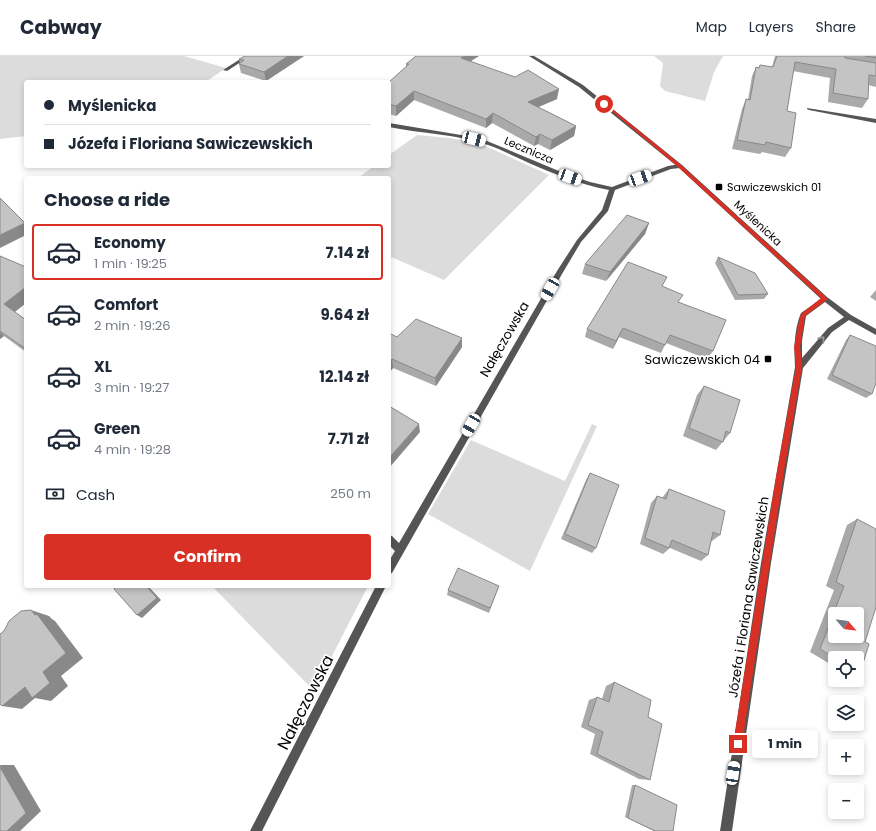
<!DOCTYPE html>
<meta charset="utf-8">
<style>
:root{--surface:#fff;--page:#f2f2f3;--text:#1f2937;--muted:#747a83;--line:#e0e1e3;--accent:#d93025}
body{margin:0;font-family:Poppins,sans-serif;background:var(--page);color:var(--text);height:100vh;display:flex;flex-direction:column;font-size:15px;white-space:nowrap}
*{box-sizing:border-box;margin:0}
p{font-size:13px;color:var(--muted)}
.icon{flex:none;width:22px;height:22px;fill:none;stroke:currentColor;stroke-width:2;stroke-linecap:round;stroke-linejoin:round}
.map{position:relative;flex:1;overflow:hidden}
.panel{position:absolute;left:24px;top:120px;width:367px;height:412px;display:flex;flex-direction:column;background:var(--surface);border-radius:4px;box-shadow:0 2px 6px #0003}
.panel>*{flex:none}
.hud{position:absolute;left:24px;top:24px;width:367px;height:88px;border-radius:4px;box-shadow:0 2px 6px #0003;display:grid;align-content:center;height:88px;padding:0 20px;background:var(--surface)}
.needle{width:26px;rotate:118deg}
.buttons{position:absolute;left:828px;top:551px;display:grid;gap:8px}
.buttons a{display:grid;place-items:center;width:36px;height:36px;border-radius:4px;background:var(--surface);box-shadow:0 2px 6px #0003;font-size:20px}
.end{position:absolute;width:18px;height:18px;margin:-9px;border:5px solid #d93025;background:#fff;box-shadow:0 0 0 2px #fff}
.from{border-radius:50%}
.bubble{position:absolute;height:28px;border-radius:4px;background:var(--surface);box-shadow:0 2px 6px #0003;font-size:13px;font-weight:700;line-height:28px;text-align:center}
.car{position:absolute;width:12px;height:24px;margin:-12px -6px;border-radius:5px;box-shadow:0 0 3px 1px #0007;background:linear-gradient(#fff 24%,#345 0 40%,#fff 0 76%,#345 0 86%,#fff 0)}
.hud b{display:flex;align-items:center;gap:14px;height:38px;font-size:15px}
.hud b+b{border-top:1px solid var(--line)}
.hud i{width:10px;height:10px;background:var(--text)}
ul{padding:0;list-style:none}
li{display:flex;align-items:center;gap:12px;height:56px;margin:0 8px 6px;padding:0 12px;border:2px solid transparent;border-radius:4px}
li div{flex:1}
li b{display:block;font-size:15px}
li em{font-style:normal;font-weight:700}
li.on{border-color:var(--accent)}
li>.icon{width:36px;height:36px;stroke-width:1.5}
h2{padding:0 20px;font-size:18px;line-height:48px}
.pay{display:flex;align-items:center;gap:10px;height:44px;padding:0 20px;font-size:15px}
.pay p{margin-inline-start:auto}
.action{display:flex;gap:8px;margin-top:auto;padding:8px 20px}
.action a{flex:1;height:46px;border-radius:4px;background:var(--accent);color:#fff;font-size:16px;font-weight:700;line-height:46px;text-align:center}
header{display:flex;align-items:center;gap:24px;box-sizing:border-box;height:56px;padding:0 20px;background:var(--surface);border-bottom:1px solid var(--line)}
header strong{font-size:19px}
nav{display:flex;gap:22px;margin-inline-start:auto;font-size:14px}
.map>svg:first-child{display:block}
.green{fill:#dcdcdc}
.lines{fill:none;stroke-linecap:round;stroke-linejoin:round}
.minor{fill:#555;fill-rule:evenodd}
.tertiary{fill:#555;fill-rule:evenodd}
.wall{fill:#a9a9a9}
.shaded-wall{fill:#898989}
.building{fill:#c4c4c4;stroke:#898989;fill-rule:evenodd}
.oneway{stroke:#999}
.route{fill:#d93025}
.poi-dot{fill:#000;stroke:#fff;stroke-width:1.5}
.labels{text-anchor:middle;stroke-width:3.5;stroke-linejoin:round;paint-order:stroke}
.far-street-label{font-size:11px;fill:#000;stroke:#fff}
.far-poi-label{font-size:11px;fill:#000;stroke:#fff;text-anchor:start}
.street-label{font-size:13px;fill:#000;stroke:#fff}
.poi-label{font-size:13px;fill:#000;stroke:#fff;text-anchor:end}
.near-street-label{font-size:16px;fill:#000;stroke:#fff}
</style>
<header>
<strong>Cabway</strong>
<nav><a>Map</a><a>Layers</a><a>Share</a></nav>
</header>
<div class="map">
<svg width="876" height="775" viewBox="0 0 876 775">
<rect width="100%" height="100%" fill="#fff"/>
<path class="green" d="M0,0h184l42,12 -19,13 25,1h-206v54l-26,3z
M654,0h69l-9,16 -9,29 -40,-10 -5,-5 3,-23z
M417,79l32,3 32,6 68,31 -105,105 -55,-24v-78h-31l16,-12h15v-11z
M592,368l5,2 -67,145 -102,-57 43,-74 94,41z
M212,530h156l-54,105z"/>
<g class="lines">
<path class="minor" d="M245,0h5l-23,15 -4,-1z
M807,52l69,11v4l-67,-13 -2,-1z
M389,67l72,12 26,6 79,33 24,8 22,5 56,-21 12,-2 3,2 -3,2 -9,1 -56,21 -7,21 -27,31 -19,32 -170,299 -3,1v-13l6,-10 -6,-6v-10l3,1 7,7 158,-272 20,-31 25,-30 7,-20c-32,-6 -63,-19 -93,-33 -9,-4 -18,-9 -28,-12 -31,-11 -66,-11 -99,-18z
M376,530h10l-124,245h-12z"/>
<path class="tertiary" d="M529,0h5l49,29 99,80 145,132 24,18 25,14v6l-27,-15 -17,12 -29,36 -32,195 -39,268h-12l41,-268 34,-196c-1,-17 -1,-38 6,-54l20,-14 -143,-132 -99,-80zM825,246l19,15 -16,11 -26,30v-17l4,-25z"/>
</g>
<path class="wall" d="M304,0l-38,25 -25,-8 -2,-9 1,-1 -1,-4z
M416,0h63l-9,5 87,38 -19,8 38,19 -2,10 -24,14 -12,-6 -4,2 -42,-23 -6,5 -72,-28 -18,16 -7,-2v-32l17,-15v-3z
M775,0h101v31l-8,-2v14l-6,9 -34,-6 2,-24 -37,-7 -6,40 4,37 -6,9 -23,-5 -2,2 -28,-5 10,-40 4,-10 2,1 4,-24 4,-9 2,1 2,-3 12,2z
M649,167l-4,11 -39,47 -24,-7 3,-10z
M0,200l26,11v36l-11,9 11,8v32l-22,-16 -4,3z
M718,201l50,37 -4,5 -29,1 -20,-37z
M662,231l17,15 34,49 -6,8 -41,-16 -5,10 -42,-16 -6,12 -28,-12 2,-8z
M876,234v11l-6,-4z
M850,279l22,59 -6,4 -39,-19 19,-39z
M397,281l65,10 -26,39 -43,-18 -4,5z
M704,330l26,47 -14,17 -33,-14 14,-41z
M590,417l6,75 -4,5 -31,-14 25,-59z
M669,433l51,46 -8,6h-1l-3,14 -7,6 -31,-13 -7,6 -23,-10 11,-41 6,-7 5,2z
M857,463l8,123 -5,31 -3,1v-16h-22v9l-25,-15 24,-62 -8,-4 21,-61z
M499,530l-10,27 -42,-18 1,-5z
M614,626l34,35 2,63 -11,-1 -49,-25 5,-20 -14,-7 8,-27 8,-3 5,2 4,-13z
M632,729h3l38,46h-19l-29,-14z"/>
<path class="shaded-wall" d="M288,0h16l-38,25 -2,-9z
M464,0h15l-19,12 1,-10z
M559,33l-2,10 -30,13 1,-10z
M414,35v9l-18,16v-10z
M493,57l-1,10 -6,5v-9z
M576,70l-2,10 -24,14 2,-10z
M540,78l-2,10 -4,2 2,-9z
M25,167l1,2v10l-26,13v-13z
M649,167l-4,11 -39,47 4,-9z
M26,231v16l-13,10 -9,-9z
M623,272l-4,9 -6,12 3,-8z
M0,276l4,4 -4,3z
M462,282v9l-26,39 -1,-8z
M392,303l1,9 -4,5v-11z
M419,368l1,8 -31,36v-10z
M146,530h2l13,14 -19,18 -5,-3z
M31,554l18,6 3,3 3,2 28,37 -22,18 7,10 -17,15 -16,-3 -13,11 -20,-3 41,-34 -8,-57z
M0,709h14l27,46 -21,20h-13z"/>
<path class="building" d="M245,0h43l-24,16 -25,-8 5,-4 -5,-1z
M416,0h48l-3,2 54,19 13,-7 31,19 -31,13 48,24 -24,14 -12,-6 -4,3 -43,-24 -7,6 -72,-28 -18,15 -7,-2v-22l20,-18h-3z
M777,0h68v2l31,5v13l-7,-1 -1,24 -35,-6 3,-24 -41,-7 -8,49 9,2 -5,35 -25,-6 -1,3 -28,-5 9,-41 4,1 6,-33 3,1 1,-3 13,2z
M865,0h11v2z
M0,142l25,25 -25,12z
M627,159l22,8 -39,49 -25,-8z
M0,200l26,11v20l-22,17 22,16v29l-26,-18z
M718,201l37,16 13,21 -30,1z
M628,206l39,15 -5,9 21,9 -5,7 48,18 -13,31 -43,-16 -5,10 -42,-17 -7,13 -29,-12z
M416,263l46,19 -27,40 -43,-19 -3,3v-29l8,4z
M850,279l26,11v37l-4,11 -40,-19z
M704,330l36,14 -10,33 -4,-2 -3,11 -34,-14z
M389,350l30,18 -30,34z
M590,417l29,12 -23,63 -31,-14z
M669,433l56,22 -5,24 -7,-3 -5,23 -36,-15 -3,8 -24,-10 12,-42 9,3z
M857,463l19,10v78l-11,35 4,2 -9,29 -3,-1v-14h-22l-15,-9 24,-63 -8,-4zM835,558h22v22h-22z
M458,512l41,18 -9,22 -42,-18z
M117,530h29l11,12 -20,17 -23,-26z
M31,554l4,5 2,-1 29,39 -23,19 7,11 -18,15 -7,-11 -23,19 -2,-2v-70l4,-3 5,-10 12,-10z
M614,626l37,18 -3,17 14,7 -12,56 -53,-26 6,-22 -15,-7 9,-28 12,5z
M0,711l26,46 -19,18h-7z
M635,729l42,20 -4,26h-18l-27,-13z"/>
<defs><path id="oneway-chevron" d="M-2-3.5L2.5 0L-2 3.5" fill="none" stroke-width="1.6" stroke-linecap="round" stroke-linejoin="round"/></defs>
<use class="oneway" href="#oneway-chevron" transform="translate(822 283) rotate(-51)"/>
<path class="route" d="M602,47h3l76,62 147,134 -23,17 -5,31 2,20 -18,104 -42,273 -4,4 -5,-4 44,-273 19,-104 -2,-20 4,-21 3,-12 20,-16 -143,-131z"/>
<g class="poi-dot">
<rect x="715" y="127" width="8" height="8" rx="2"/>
<rect x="764" y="299" width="8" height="8" rx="2"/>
</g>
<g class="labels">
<g class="far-street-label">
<text transform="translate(529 94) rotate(23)" y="4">Lecznicza</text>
<text transform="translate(758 167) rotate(43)" y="4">Myślenicka</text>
</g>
<g class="far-poi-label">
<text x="727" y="135">Sawiczewskich 01</text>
</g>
<g class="street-label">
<text transform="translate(504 283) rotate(-60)" y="5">Nałęczowska</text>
<text transform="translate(748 541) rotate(-81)" y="5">Józefa i Floriana Sawiczewskich</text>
</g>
<g class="poi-label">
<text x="760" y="308">Sawiczewskich 04</text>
</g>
<g class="near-street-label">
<text transform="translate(305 646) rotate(-63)" y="6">Nałęczowska</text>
</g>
</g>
</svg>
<div class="buttons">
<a><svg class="needle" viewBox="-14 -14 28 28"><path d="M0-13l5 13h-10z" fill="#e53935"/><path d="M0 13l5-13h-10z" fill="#747a83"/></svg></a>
<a><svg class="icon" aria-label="locate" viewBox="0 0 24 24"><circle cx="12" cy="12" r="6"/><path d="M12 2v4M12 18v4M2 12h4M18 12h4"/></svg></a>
<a><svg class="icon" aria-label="layers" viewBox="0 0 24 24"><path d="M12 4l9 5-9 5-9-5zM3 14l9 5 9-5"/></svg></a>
<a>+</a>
<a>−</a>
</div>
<i class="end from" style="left:604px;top:48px"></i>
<i class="end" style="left:738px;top:688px"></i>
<div class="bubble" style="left:752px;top:674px;width:66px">1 min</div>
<i class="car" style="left:474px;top:83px;rotate:104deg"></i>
<i class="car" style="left:570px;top:121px;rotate:110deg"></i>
<i class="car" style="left:640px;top:122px;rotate:70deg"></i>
<i class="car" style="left:550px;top:233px;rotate:210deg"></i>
<i class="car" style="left:471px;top:369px;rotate:210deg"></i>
<i class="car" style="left:733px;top:717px;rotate:9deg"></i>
<div class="hud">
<b><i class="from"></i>Myślenicka</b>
<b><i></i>Józefa i Floriana Sawiczewskich</b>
</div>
<section class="panel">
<h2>Choose a ride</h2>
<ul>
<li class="on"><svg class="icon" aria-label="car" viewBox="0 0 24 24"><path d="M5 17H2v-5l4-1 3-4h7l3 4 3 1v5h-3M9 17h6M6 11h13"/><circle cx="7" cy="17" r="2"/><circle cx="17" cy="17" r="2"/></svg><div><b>Economy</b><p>1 min · 19:25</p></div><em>7.14 zł</em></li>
<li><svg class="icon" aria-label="car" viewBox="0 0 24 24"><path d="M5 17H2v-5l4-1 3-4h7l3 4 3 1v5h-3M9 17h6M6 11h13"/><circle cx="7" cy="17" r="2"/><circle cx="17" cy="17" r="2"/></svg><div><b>Comfort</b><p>2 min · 19:26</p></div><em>9.64 zł</em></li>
<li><svg class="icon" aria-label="car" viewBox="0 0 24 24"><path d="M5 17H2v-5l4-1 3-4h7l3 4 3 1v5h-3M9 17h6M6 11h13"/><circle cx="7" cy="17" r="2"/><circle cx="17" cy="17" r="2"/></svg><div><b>XL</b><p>3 min · 19:27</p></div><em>12.14 zł</em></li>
<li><svg class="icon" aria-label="car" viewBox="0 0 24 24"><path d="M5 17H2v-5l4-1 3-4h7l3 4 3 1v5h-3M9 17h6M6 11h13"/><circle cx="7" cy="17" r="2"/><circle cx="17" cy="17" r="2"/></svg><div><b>Green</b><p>4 min · 19:28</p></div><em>7.71 zł</em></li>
</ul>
<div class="pay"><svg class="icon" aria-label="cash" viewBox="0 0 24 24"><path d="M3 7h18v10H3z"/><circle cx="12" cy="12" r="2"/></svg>Cash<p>250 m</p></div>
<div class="action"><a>Confirm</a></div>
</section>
</div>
